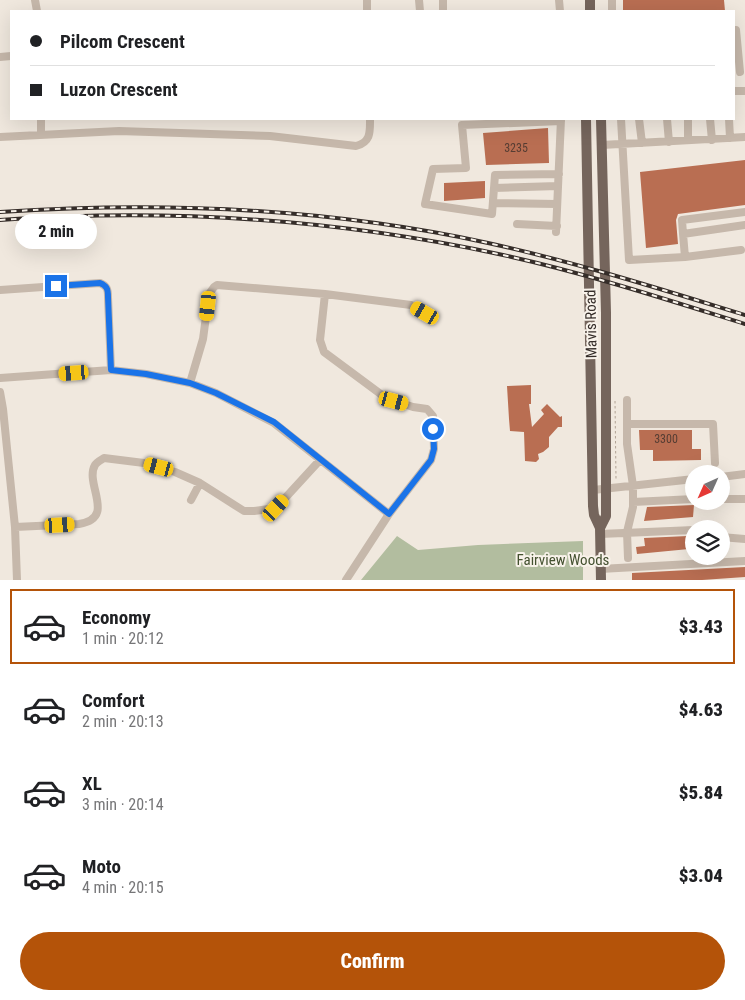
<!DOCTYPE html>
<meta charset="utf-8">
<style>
:root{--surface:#fff;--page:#f2f2f2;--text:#202124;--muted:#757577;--line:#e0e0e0;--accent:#b45309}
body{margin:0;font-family:"Roboto Condensed",sans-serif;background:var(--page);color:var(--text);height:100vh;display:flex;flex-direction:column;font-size:19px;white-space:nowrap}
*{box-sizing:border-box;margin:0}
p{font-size:16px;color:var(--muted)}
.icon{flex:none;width:28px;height:28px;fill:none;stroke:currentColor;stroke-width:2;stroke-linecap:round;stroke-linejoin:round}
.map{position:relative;height:580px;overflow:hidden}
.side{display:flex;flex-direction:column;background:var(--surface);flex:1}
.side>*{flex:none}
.top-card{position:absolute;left:10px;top:10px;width:725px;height:110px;border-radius:0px;box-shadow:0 5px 20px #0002;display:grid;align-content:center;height:110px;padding:0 20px;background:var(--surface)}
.needle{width:32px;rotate:225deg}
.controls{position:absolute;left:685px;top:465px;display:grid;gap:10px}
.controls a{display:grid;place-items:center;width:45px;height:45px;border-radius:50%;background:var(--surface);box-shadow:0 5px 20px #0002;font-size:25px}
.end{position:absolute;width:22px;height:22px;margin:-11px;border:6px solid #1a73e8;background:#fff;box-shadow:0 0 0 2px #fff}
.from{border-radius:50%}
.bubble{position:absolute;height:35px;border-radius:18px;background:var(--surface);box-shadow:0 5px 20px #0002;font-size:16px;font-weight:800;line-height:35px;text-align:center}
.car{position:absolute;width:15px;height:30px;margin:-15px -8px;border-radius:6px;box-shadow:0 0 4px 1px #0007;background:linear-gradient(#f5c518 24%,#345 0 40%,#f5c518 0 76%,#345 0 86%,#f5c518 0)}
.top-card b{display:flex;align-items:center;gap:18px;height:48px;font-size:19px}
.top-card b+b{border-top:1px solid var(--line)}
.top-card i{width:12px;height:12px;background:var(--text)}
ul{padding:9px 0 0;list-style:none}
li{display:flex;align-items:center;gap:15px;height:75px;margin:0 10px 8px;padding:0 10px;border:2px solid transparent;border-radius:0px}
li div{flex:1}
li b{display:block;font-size:19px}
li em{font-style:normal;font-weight:800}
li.active{border-color:var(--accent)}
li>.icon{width:45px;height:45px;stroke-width:1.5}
.cta{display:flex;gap:10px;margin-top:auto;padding:10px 20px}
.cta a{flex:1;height:58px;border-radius:30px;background:var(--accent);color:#fff;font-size:20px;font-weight:800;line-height:58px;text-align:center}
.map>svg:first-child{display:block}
.green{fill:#b2bd9f}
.building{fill:#b96e52}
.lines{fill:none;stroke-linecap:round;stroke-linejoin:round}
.path{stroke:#b2a395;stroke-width:1;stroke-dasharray:2.5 2.5;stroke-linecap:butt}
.minor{stroke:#c6b8ab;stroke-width:8}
.major{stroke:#75655c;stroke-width:10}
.rail-casing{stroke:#352d29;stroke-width:4}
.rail{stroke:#f8f2ea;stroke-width:2;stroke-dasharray:5.5;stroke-linecap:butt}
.route{stroke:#1a73e8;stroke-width:6}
.labels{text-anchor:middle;stroke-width:4;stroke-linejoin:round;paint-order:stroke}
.number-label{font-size:12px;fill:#563d33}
.street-label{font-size:15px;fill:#352d29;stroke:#f8f2ea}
.park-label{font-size:15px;fill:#445130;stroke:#f8f2ea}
</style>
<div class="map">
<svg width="745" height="580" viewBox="0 0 745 580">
<rect width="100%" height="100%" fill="#f0e8de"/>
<path class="green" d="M397,536l21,14 60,-5 105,-4v39h-222z"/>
<path class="building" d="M623,0h101l1,11h-102z
M548,128l1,35 -63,2 -3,-32z
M745,160v45l-67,9 -2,6 2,24 -32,4 -6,-76z
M485,181v17l-41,3v-18z
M531,385v19h-2l3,23 12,-13 -3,-4 6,-6 13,13 2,-1v11h-4l-9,10v10l-6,5 -5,2 1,5 -3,3 -11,-1 -1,-29 -14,-1 -1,-12 -2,-33z
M639,430h53v19h9v11l-48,1v-11h-13z
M694,505l-1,12 -49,4 3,-14z
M688,536l1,13 -52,5 -1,-7 9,-1 -1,-8z
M745,567v10l-43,3h-70v-7z"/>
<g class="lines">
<path class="path" d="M615,401l1,78"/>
<path class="minor" d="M35,0l2,11
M367,0v11
M419,0l1,11
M443,0v11
M559,0l1,11
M612,0v11
M734,30h2l4,42
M0,57l11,-1
M734,91h11
M621,119l8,141 56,-3 -2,-23 62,-9
M639,119l3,24
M667,119l2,23
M710,119l2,21
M729,119l1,19
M41,134v-15
M0,137l119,-6 151,5 86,10c15,-4 14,-14 14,-27
M688,140v-21
M602,145l143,-8
M559,174l-64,1 -3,39 -67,-10 8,-35 33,-1 -4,-43 99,-4
M494,188l64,-2
M493,203l64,1
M517,224l40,2
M556,232l5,-113
M683,234l-1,-14 63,-8
M685,257l56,-7
M0,290l100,-7c7,3 8,6 8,14l3,73
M325,294l-5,46 4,12 62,46 27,9 14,2 6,7 1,33 -3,11 -42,54 -43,66
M0,378l111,-8 35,4 44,9 26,10 58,30 115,91
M190,383l13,-44 6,-45 5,-7 3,-2 108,9 86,11 14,8
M0,392l3,17 12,118 2,53
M627,424v-24
M721,477l24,-3
M593,490l101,-11
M721,499h24
M191,500l9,-17
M633,502l61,-3
M15,527l64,-3c38,-6 5,-40 16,-59 2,-3 6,-5 9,-7l40,5 31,9 25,11 44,28h10l22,-3 44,-48
M600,534l94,-4
M721,537l24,2
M628,558l-1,-26 6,-25v-21l-6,-42v-20h86l2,39
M600,569l145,-8"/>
<path class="major" d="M590,0v11
M586,119l7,387 1,9 6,13 1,52
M600,528l6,-12v-203l-5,-194"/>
<defs>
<path id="rail" d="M0,212c164,-11 328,-4 488,31 87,19 172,46 257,72
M0,220c169,-12 337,-1 503,35 82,18 162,44 242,69"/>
</defs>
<use href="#rail" class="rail-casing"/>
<use href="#rail" class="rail"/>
</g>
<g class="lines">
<path class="route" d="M56,286l44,-3c7,3 8,6 8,14l3,73 35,4 44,9 26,10 58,29 115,92 42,-54 3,-11 -1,-20"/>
</g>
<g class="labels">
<g class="number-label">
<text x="516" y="152">3235</text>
<text x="666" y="443">3300</text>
</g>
<g class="street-label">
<text transform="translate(591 324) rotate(-91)" y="5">Mavis Road</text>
</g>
<g class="park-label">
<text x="563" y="565">Fairview Woods</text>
</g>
</g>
</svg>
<div class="controls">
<a><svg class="needle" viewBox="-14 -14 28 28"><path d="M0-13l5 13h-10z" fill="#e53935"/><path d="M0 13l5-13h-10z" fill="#757577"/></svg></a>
<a><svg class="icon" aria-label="layers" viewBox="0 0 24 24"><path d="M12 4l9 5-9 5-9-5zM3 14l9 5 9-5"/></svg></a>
</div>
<i class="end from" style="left:433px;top:429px"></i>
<i class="end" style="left:56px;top:286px"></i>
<div class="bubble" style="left:15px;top:214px;width:82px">2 min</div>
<i class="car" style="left:208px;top:306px;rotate:186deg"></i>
<i class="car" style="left:425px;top:313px;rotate:300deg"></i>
<i class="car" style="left:74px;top:373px;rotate:266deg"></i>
<i class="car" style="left:394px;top:401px;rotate:105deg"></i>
<i class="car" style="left:159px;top:467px;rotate:285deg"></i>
<i class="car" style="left:276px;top:508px;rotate:43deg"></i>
<i class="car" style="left:60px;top:525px;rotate:87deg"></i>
<div class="top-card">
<b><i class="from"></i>Pilcom Crescent</b>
<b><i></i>Luzon Crescent</b>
</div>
</div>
<section class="side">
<ul>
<li class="active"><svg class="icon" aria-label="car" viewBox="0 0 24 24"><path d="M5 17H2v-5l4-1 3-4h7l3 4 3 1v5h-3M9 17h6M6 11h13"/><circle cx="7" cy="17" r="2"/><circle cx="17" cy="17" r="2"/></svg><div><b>Economy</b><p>1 min · 20:12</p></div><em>$3.43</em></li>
<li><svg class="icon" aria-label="car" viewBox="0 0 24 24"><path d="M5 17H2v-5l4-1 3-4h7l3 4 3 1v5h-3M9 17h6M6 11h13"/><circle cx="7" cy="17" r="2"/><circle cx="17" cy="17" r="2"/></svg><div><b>Comfort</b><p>2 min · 20:13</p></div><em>$4.63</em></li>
<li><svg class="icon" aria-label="car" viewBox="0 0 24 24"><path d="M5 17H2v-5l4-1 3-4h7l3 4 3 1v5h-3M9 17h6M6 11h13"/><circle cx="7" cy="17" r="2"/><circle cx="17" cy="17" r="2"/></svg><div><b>XL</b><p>3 min · 20:14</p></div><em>$5.84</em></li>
<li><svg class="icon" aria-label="car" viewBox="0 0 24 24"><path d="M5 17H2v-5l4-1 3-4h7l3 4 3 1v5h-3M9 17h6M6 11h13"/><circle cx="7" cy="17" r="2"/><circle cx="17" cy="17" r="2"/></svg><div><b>Moto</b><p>4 min · 20:15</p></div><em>$3.04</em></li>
</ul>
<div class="cta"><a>Confirm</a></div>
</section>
